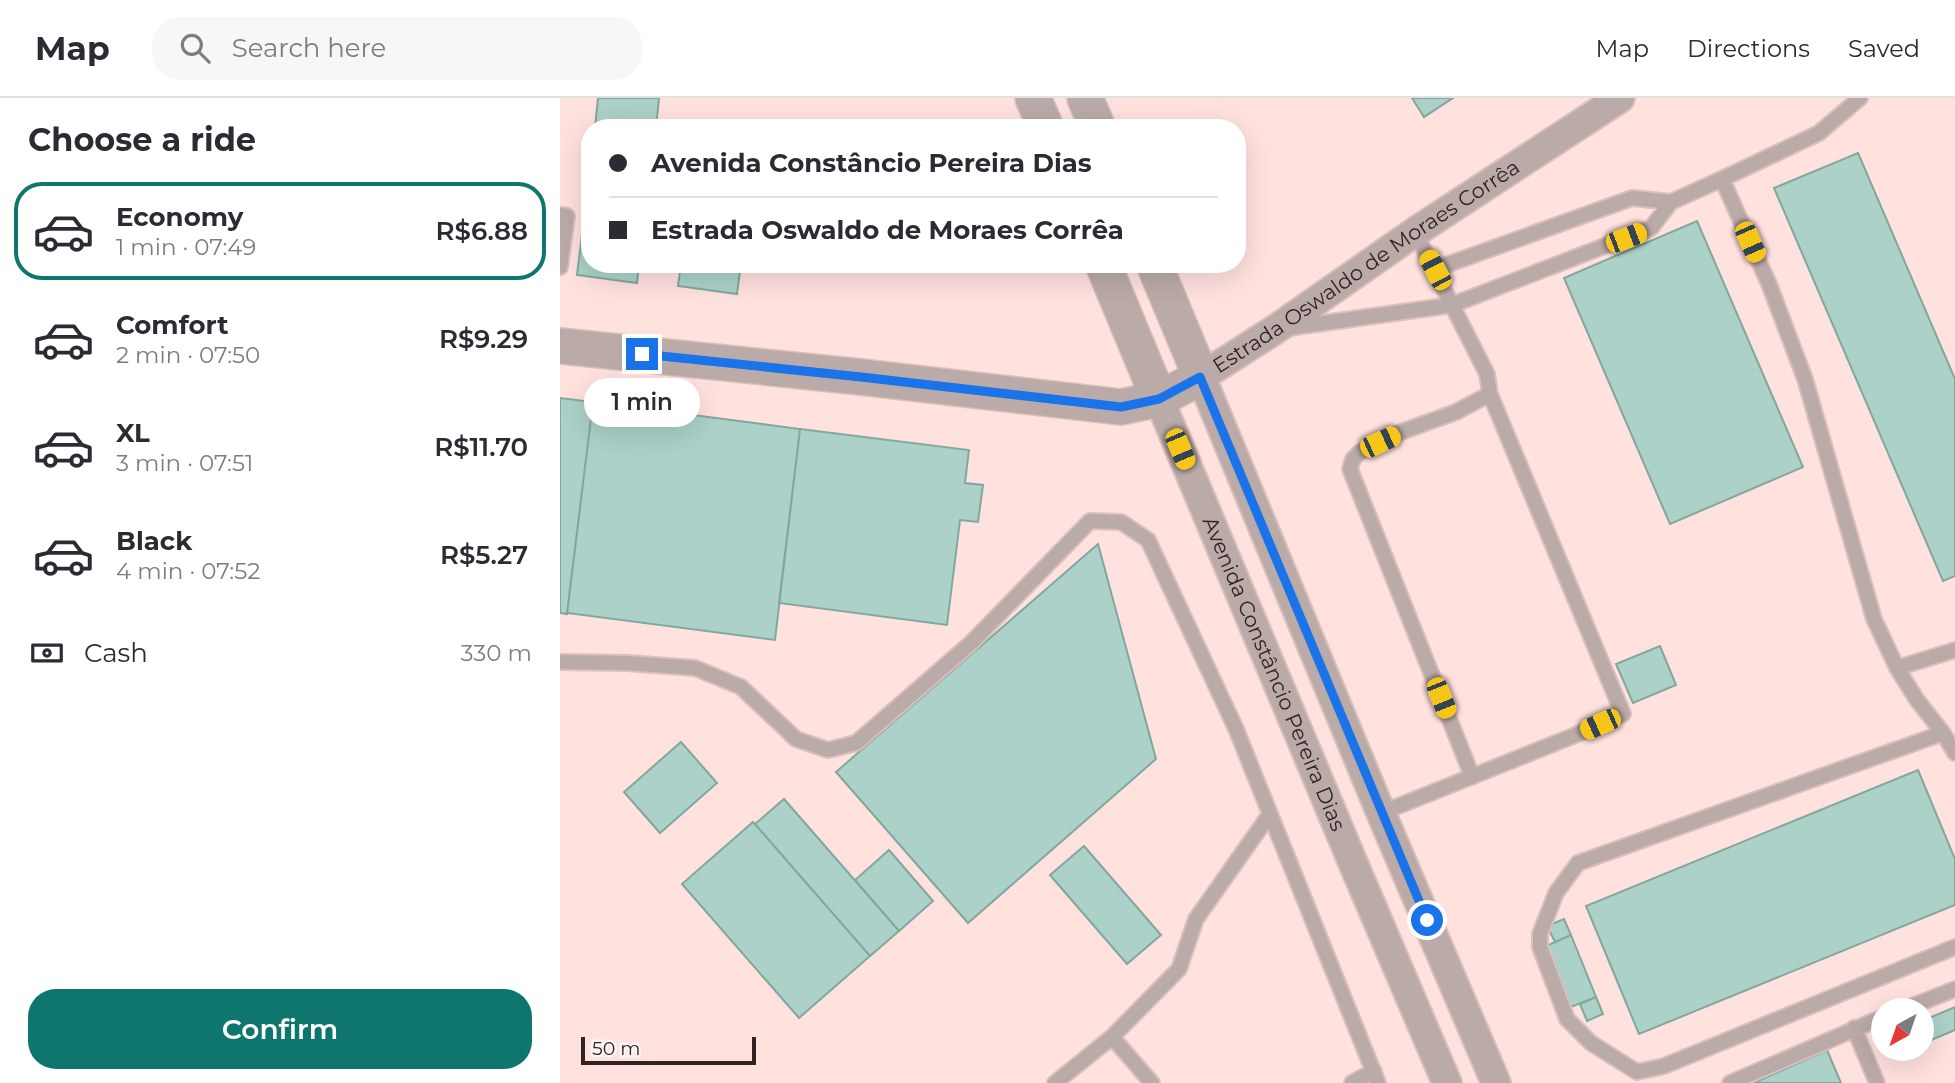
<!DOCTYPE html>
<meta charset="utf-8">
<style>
:root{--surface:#fff;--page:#f7f7f7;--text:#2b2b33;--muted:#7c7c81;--line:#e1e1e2;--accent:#0f766e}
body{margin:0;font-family:Montserrat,sans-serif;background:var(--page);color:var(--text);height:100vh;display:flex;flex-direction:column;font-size:26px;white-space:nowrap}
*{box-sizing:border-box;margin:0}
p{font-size:23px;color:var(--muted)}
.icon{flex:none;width:38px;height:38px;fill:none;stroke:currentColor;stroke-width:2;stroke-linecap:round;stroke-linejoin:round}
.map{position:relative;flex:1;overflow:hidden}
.drawer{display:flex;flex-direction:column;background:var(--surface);width:560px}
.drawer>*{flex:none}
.hud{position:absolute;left:21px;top:21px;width:665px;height:154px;border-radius:28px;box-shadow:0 7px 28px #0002;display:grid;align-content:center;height:154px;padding:0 28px;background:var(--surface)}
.needle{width:46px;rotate:220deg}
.buttons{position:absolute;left:1311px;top:900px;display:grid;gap:14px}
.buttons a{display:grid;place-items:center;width:63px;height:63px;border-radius:50%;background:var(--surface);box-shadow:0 7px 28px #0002;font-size:35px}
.scale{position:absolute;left:21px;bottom:18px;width:175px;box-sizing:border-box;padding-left:7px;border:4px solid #302322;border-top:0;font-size:19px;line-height:24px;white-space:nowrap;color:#302322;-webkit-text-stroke:5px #fcf4f3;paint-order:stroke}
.end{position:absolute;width:32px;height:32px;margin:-16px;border:9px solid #1a73e8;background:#fff;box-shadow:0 0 0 4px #fff}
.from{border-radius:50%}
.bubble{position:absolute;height:49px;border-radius:24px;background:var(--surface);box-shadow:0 7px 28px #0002;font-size:23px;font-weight:600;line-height:49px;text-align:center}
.car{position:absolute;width:21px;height:42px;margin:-21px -10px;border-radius:9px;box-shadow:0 0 5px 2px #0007;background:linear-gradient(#f5c518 24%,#345 0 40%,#f5c518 0 76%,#345 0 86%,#f5c518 0)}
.hud b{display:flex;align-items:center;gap:24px;height:66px;font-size:26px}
.hud b+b{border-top:2px solid var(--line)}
.hud i{width:18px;height:18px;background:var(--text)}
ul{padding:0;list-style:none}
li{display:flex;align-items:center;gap:21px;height:98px;margin:0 14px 10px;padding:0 14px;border:4px solid transparent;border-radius:28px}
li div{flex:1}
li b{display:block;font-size:26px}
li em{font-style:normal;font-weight:600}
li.active{border-color:var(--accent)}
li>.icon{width:63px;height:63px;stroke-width:1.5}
h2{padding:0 28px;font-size:32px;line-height:84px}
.pay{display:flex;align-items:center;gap:18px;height:77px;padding:0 28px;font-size:26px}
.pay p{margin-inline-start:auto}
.primary-button{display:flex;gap:14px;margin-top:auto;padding:14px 28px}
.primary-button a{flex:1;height:80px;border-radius:28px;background:var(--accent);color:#fff;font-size:28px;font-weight:600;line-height:80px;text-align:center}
header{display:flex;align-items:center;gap:42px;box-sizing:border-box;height:98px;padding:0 35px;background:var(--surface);border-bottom:2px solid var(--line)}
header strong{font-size:33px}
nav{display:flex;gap:38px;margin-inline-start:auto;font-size:24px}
.search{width:490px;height:63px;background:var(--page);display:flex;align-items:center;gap:18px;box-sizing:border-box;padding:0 24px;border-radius:28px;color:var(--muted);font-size:26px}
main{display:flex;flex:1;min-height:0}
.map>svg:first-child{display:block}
.building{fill:#abd1c9;stroke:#82a79f;stroke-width:2}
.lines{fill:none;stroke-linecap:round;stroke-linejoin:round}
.service-casing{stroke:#dabfbc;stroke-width:18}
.minor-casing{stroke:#dabfbc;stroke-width:32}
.tertiary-casing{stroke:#dabfbc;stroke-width:38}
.service{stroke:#baaaa8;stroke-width:14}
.minor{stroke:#baaaa8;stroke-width:28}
.tertiary{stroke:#baaaa8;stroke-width:35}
.route{stroke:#1a73e8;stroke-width:9}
.labels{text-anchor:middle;stroke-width:7;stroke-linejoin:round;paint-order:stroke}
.street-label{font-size:21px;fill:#302322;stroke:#fcf4f3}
</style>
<header>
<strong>Map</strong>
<div class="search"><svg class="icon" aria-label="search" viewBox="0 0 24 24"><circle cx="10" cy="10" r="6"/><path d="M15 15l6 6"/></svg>Search here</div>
<nav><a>Map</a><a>Directions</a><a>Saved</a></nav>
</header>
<main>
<section class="drawer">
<h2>Choose a ride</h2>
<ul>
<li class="active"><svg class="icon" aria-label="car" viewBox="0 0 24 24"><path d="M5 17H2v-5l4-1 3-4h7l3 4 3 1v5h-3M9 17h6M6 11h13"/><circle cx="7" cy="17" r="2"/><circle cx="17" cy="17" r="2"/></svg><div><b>Economy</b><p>1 min · 07:49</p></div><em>R$6.88</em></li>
<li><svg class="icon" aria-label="car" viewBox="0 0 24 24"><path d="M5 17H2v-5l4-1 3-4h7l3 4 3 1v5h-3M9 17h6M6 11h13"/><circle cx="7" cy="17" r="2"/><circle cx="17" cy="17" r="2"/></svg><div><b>Comfort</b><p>2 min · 07:50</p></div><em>R$9.29</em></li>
<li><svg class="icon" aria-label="car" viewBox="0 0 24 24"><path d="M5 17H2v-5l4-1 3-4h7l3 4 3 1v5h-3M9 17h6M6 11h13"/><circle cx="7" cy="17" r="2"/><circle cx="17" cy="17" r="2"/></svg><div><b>XL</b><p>3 min · 07:51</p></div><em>R$11.70</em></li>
<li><svg class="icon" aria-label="car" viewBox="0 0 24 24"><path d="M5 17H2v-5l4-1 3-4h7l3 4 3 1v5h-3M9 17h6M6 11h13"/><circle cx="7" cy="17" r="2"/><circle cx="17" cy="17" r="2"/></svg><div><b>Black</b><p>4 min · 07:52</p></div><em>R$5.27</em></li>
</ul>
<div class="pay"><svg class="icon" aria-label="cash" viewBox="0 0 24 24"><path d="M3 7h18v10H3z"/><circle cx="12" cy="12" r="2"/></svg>Cash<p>330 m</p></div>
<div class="primary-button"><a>Confirm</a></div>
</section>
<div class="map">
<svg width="1395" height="985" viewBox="0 0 1395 985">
<rect width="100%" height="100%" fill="#ffe1de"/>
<path class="building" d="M38,0h61l-3,30h-61z
M852,0h41l-29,19z
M1298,55l97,226v197l-12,5 -169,-393z
M30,71v95h49l-2,19 -60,-8z
M1137,123l106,246 -133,57 -106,-246z
M121,166h60l-4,30 -59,-8z
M0,300l33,4 -26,212 -7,-1z
M33,304l207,27 -25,211 -208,-27z
M240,331l169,21 -4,33 18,2 -5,37 -18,-2 -13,105 -168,-22z
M538,446l58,215 -188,164 -132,-151z
M1100,548l16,39 -43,18 -17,-39z
M121,644l36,41 -57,50 -36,-41z
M1358,672l37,89v46l-316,129 -53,-128z
M224,701l115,132 -29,25 -115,-132z
M193,724l117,134 -71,62 -117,-134z
M524,748l77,89 -34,29 -77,-89z
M329,752l44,51 -34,30 -44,-51z
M1004,821l7,16 -16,7 -8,-16z
M1011,837l25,62 -25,10 -25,-61z
M1036,899l7,17 -16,7 -7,-17z
M1395,909v23l-33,14v-23z
M1267,952l14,33h-87z"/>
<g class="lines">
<defs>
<path id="service" d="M1300,0l-41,35 -97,46 47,105 36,95 69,240 23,49
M0,117l7,1 -7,51
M855,134l72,142 3,20 -34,18 -55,20 -41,20 -7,7 -3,10 122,307
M875,171l197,-71 39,4
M728,230l164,-23 199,-77 20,-26 51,-23
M0,564l67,1 68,5 46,19 55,52 32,11 28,-7 115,-100 119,-122 31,1 27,18 88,189 142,354
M1383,635l-26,-33 -20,-32 58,-18
M1395,655l-12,-20 -365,130 -22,30 -16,41v13l27,72 24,24 46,29 27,-6 291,-119
M821,715l197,-79 45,-20 -133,-320
M1342,912l53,-21
M1294,930l23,55
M495,985l57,-46
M592,985l-40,-46 67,-68 17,-50 74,-105
M792,985l22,-12
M1170,985l153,-66"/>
<g id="minor">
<path id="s1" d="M599,301l197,471 91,213"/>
<path id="s2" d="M936,985l-115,-270 -180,-436 75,-48 139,-97 205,-134"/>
</g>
<path id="tertiary" d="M473,0l13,30
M525,0l13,30
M543,166l56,135
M0,248l301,31 260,30 38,-8 42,-22 -47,-113"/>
</defs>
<use href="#service" class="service-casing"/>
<use href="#minor" class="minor-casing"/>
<use href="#tertiary" class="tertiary-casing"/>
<use href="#service" class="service"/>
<use href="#minor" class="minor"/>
<use href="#tertiary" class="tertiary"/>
</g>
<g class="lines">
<path class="route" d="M82,256l219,23 260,30 38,-8 41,-22 227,543"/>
</g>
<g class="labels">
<g class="street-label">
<text dy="7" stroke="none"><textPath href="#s2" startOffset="964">Estrada Oswaldo de Moraes Corrêa</textPath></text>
<text dy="7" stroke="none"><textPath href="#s1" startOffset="298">Avenida Constâncio Pereira Dias</textPath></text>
</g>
</g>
</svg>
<div class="buttons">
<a><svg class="needle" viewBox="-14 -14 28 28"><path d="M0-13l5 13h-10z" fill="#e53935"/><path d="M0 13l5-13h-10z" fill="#7c7c81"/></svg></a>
</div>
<div class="scale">50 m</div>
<i class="end from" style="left:867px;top:822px"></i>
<i class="end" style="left:82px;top:256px"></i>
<div class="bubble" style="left:24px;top:280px;width:116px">1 min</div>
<i class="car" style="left:1066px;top:140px;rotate:69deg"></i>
<i class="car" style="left:1190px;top:144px;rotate:156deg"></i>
<i class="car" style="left:875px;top:172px;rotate:332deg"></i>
<i class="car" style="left:820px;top:344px;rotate:65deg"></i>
<i class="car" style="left:620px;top:351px;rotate:157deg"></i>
<i class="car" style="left:881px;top:600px;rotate:158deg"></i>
<i class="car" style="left:1040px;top:626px;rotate:246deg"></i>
<div class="hud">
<b><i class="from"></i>Avenida Constâncio Pereira Dias</b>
<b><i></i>Estrada Oswaldo de Moraes Corrêa</b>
</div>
</div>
</main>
